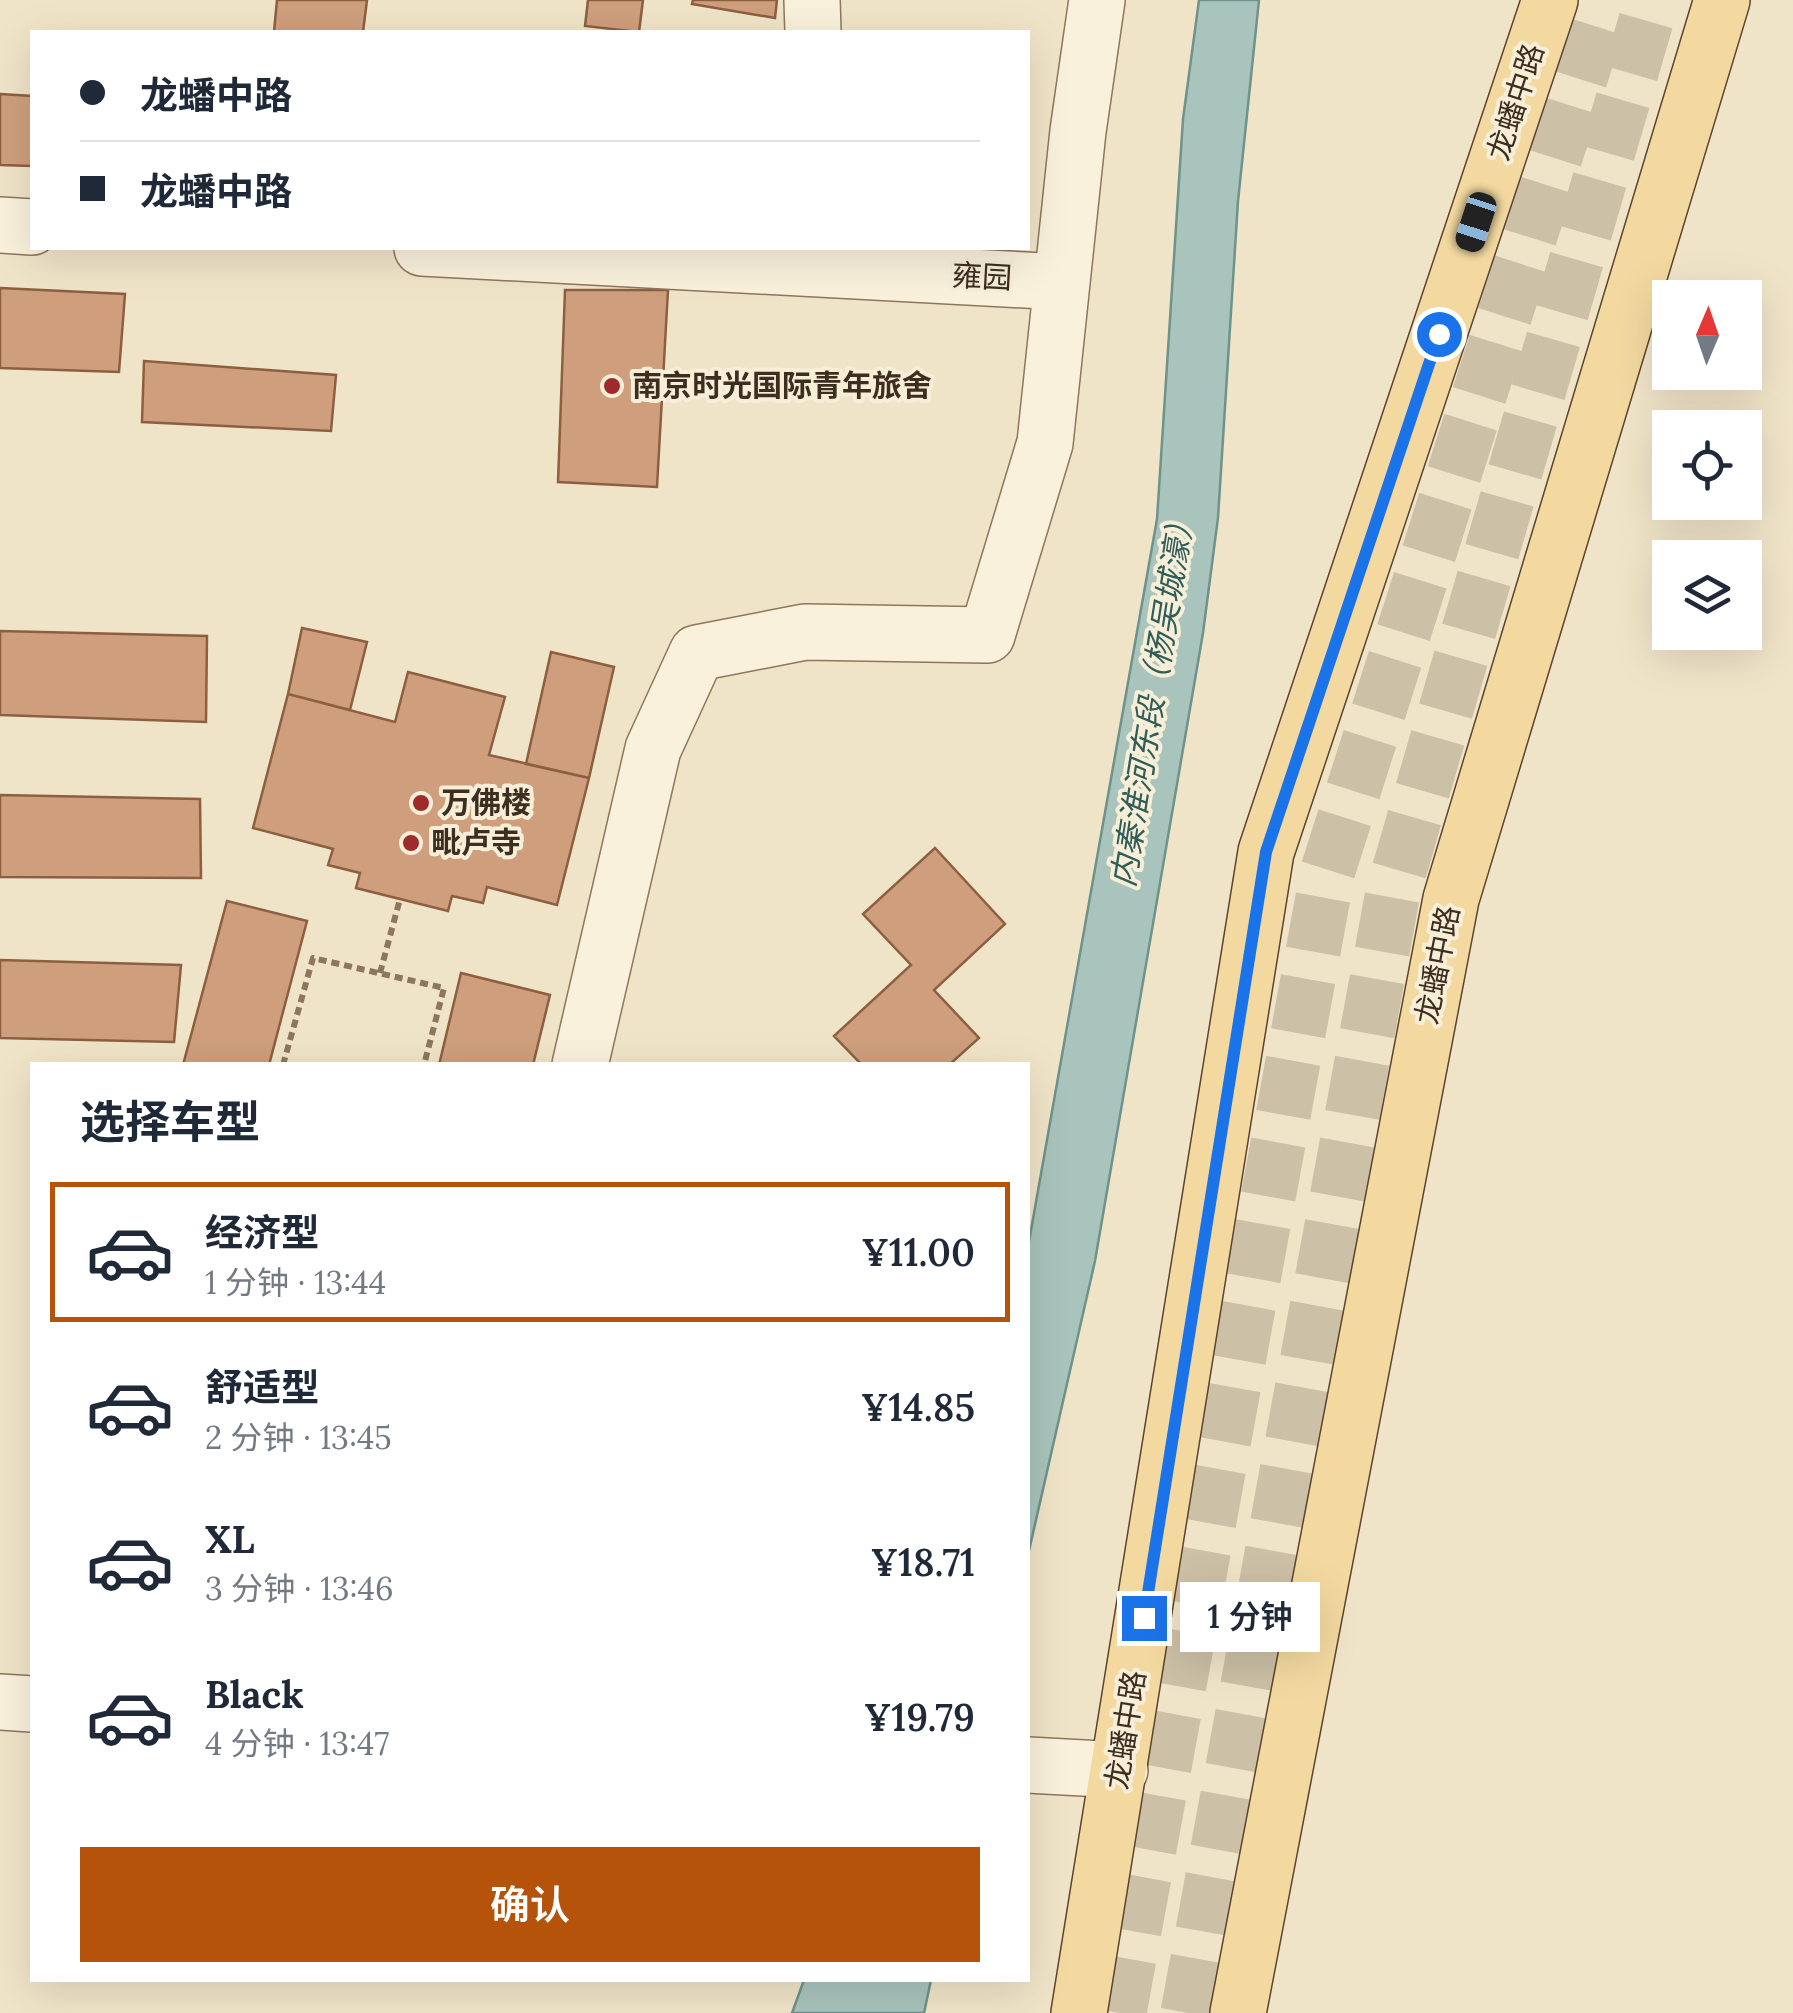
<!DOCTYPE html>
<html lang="zh">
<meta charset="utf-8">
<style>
:root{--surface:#fff;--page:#f2f2f3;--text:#1f2937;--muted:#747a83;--line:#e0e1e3;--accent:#b45309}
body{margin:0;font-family:Lora,"Noto Sans SC",serif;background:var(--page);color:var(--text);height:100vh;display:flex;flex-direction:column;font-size:38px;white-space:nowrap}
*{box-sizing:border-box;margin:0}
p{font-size:32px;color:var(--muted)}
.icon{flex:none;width:55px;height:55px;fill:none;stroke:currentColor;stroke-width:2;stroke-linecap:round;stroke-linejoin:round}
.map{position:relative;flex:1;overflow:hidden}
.drawer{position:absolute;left:30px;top:1062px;width:1000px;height:920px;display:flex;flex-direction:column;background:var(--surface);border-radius:0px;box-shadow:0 10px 40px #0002}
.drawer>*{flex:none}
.top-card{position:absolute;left:30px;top:30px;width:1000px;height:220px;border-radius:0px;box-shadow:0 10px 40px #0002;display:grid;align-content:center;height:220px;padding:0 50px;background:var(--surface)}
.needle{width:65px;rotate:2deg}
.tools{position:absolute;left:1652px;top:280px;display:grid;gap:20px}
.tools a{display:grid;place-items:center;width:110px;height:110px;border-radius:0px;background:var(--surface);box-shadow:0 10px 40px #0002;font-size:50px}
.end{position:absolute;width:45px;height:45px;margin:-22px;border:12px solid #1a73e8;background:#fff;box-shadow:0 0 0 5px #fff}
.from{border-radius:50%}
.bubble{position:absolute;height:70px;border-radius:0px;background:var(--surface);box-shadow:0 10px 40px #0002;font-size:32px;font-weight:600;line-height:70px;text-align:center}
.car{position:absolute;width:30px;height:60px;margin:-30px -15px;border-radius:12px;box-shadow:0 0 8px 2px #0007;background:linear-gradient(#222 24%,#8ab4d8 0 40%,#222 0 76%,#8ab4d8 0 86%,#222 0)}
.top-card b{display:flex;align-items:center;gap:35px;height:95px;font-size:38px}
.top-card b+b{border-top:2px solid var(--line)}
.top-card i{width:25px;height:25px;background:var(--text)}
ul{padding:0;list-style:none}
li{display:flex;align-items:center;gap:30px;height:140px;margin:0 20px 15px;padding:0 30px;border:5px solid transparent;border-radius:0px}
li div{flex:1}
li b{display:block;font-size:38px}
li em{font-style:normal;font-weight:600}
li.on{border-color:var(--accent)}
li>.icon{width:90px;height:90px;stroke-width:1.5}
h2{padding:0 50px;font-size:45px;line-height:120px}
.action{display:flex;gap:20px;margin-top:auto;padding:20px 50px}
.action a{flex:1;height:115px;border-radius:0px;background:var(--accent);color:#fff;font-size:40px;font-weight:600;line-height:115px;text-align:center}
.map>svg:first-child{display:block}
.water{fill:#a9c4bc;stroke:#6f938a;stroke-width:2.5}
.building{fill:#cf9f7d;stroke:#8d5f41;stroke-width:2.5}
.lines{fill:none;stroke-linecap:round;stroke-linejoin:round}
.highway-tunnel{stroke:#ccc0a6;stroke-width:55;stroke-dasharray:55 28;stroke-linecap:butt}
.minor-casing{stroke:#8d765c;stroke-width:58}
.major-casing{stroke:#5b4430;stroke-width:58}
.path{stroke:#8d765c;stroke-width:6;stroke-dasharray:8 5;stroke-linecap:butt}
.minor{stroke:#faf1dc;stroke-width:55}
.major{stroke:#f3d9a0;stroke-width:55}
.route{stroke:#1a73e8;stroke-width:12}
.poi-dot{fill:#9e2a2b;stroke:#f7eed8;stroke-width:4}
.labels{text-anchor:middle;stroke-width:8;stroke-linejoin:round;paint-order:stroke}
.street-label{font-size:30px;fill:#3d2e20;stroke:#f7eed8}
.poi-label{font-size:30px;font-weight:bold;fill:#3d2e20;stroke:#f7eed8;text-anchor:start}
.water-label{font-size:32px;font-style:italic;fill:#2f5d5a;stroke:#f7eed8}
</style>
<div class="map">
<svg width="1793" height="2013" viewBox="0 0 1793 2013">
<rect width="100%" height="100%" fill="#f0e4c8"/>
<path class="water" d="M1199,0h60l-21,201 -20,317 -15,115 -108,628 -67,294v-308l129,-728 26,-400z
M804,1980h127l-7,33h-132z"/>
<path class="building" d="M277,0h90l-4,32h-89z
M588,0h55l-4,32 -54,-6z
M693,0h84l-2,18 -83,-14z
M0,94l32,2v70l-32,-1z
M0,288l125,6 -6,78 -119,-4z
M565,290h103l-11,197 -99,-5z
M144,361l192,14 -5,56 -189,-9z
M302,628l65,14 -17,68 -62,-16z
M0,631l207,5 -1,86 -206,-7z
M551,652l63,15 -25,111 -63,-14z
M408,672l97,25 -16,58 100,23 -32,127 -70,-18 -4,16 -31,-7 -4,15 -92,-23 4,-15 -32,-8 5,-16 -80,-21 35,-134 107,28z
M0,795l200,4 1,79 -201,-1z
M935,848l70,76 -71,66 45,48 -30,27h-87l-28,-29 77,-71 -48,-51z
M227,901l80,20 -38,144h-86z
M0,960l181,5 -7,77 -174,-4z
M461,973l89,22 -17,70h-94z"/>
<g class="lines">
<path class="highway-tunnel" d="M1119,2013l209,-1143 277,-870
M1188,2013l205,-1121 259,-892"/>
<defs>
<path id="minor" d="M812,0l1,32
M0,225l32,2
M422,248l640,34
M580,1065l73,-316 44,-96 108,-21 182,3 58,-192 33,-312 19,-131
M0,1702l32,2
M1028,1765l92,5"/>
<path id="major" d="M1079,2013l187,-1161 284,-852
M1238,2013l213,-1114 271,-899"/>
</defs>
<use href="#minor" class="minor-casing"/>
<use href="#major" class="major-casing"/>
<path class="path" d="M380,973l20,-74
M283,1065l30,-107 131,30 -20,77"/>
<use href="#minor" class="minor"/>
<use href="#major" class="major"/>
</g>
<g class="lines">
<path class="route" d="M1144,1618l122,-766 173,-518"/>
</g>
<g class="poi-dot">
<circle cx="612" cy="386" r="10"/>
<circle cx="421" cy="803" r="10"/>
<circle cx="411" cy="843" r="10"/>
</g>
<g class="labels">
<g class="street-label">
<text transform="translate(1516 102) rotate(-72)" y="10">龙蟠中路</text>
<text transform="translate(982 277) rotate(3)" y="10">雍园</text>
<text transform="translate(1438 965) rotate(-79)" y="10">龙蟠中路</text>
<text transform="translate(1126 1730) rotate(-81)" y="10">龙蟠中路</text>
</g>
<g class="poi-label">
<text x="632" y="396">南京时光国际青年旅舍</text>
<text x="441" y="813">万佛楼</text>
<text x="431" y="853">毗卢寺</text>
</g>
<g class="water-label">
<text transform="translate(1153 697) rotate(-81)" y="11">内秦淮河东段（杨吴城濠）</text>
</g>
</g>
</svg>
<div class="tools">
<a><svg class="needle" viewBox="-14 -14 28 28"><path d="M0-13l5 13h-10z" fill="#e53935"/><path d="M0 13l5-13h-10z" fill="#747a83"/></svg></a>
<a><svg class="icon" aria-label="locate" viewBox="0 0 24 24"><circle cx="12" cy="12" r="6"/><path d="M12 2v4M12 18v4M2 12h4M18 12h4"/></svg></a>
<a><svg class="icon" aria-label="layers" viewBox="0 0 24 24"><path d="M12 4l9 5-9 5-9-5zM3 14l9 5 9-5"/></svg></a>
</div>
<i class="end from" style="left:1439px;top:334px"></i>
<i class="end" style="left:1144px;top:1618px"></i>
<div class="bubble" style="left:1180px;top:1582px;width:140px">1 分钟</div>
<i class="car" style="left:1476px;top:222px;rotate:198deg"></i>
<div class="top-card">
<b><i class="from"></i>龙蟠中路</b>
<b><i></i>龙蟠中路</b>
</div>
<section class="drawer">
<h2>选择车型</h2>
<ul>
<li class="on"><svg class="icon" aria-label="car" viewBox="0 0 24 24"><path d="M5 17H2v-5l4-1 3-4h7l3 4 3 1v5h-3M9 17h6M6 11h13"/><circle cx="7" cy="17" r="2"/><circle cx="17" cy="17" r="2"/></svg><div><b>经济型</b><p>1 分钟 · 13:44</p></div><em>¥11.00</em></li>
<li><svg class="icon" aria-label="car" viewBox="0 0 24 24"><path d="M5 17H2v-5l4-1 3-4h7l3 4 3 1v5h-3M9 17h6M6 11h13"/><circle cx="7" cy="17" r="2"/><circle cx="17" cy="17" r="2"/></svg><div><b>舒适型</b><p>2 分钟 · 13:45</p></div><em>¥14.85</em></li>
<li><svg class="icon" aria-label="car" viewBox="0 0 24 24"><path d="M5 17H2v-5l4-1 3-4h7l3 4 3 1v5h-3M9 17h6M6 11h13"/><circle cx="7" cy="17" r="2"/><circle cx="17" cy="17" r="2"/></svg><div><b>XL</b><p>3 分钟 · 13:46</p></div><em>¥18.71</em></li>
<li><svg class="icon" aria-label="car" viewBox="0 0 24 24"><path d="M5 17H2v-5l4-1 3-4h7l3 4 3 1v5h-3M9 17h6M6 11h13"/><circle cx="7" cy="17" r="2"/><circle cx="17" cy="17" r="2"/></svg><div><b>Black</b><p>4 分钟 · 13:47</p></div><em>¥19.79</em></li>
</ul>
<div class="action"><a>确认</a></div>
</section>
</div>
